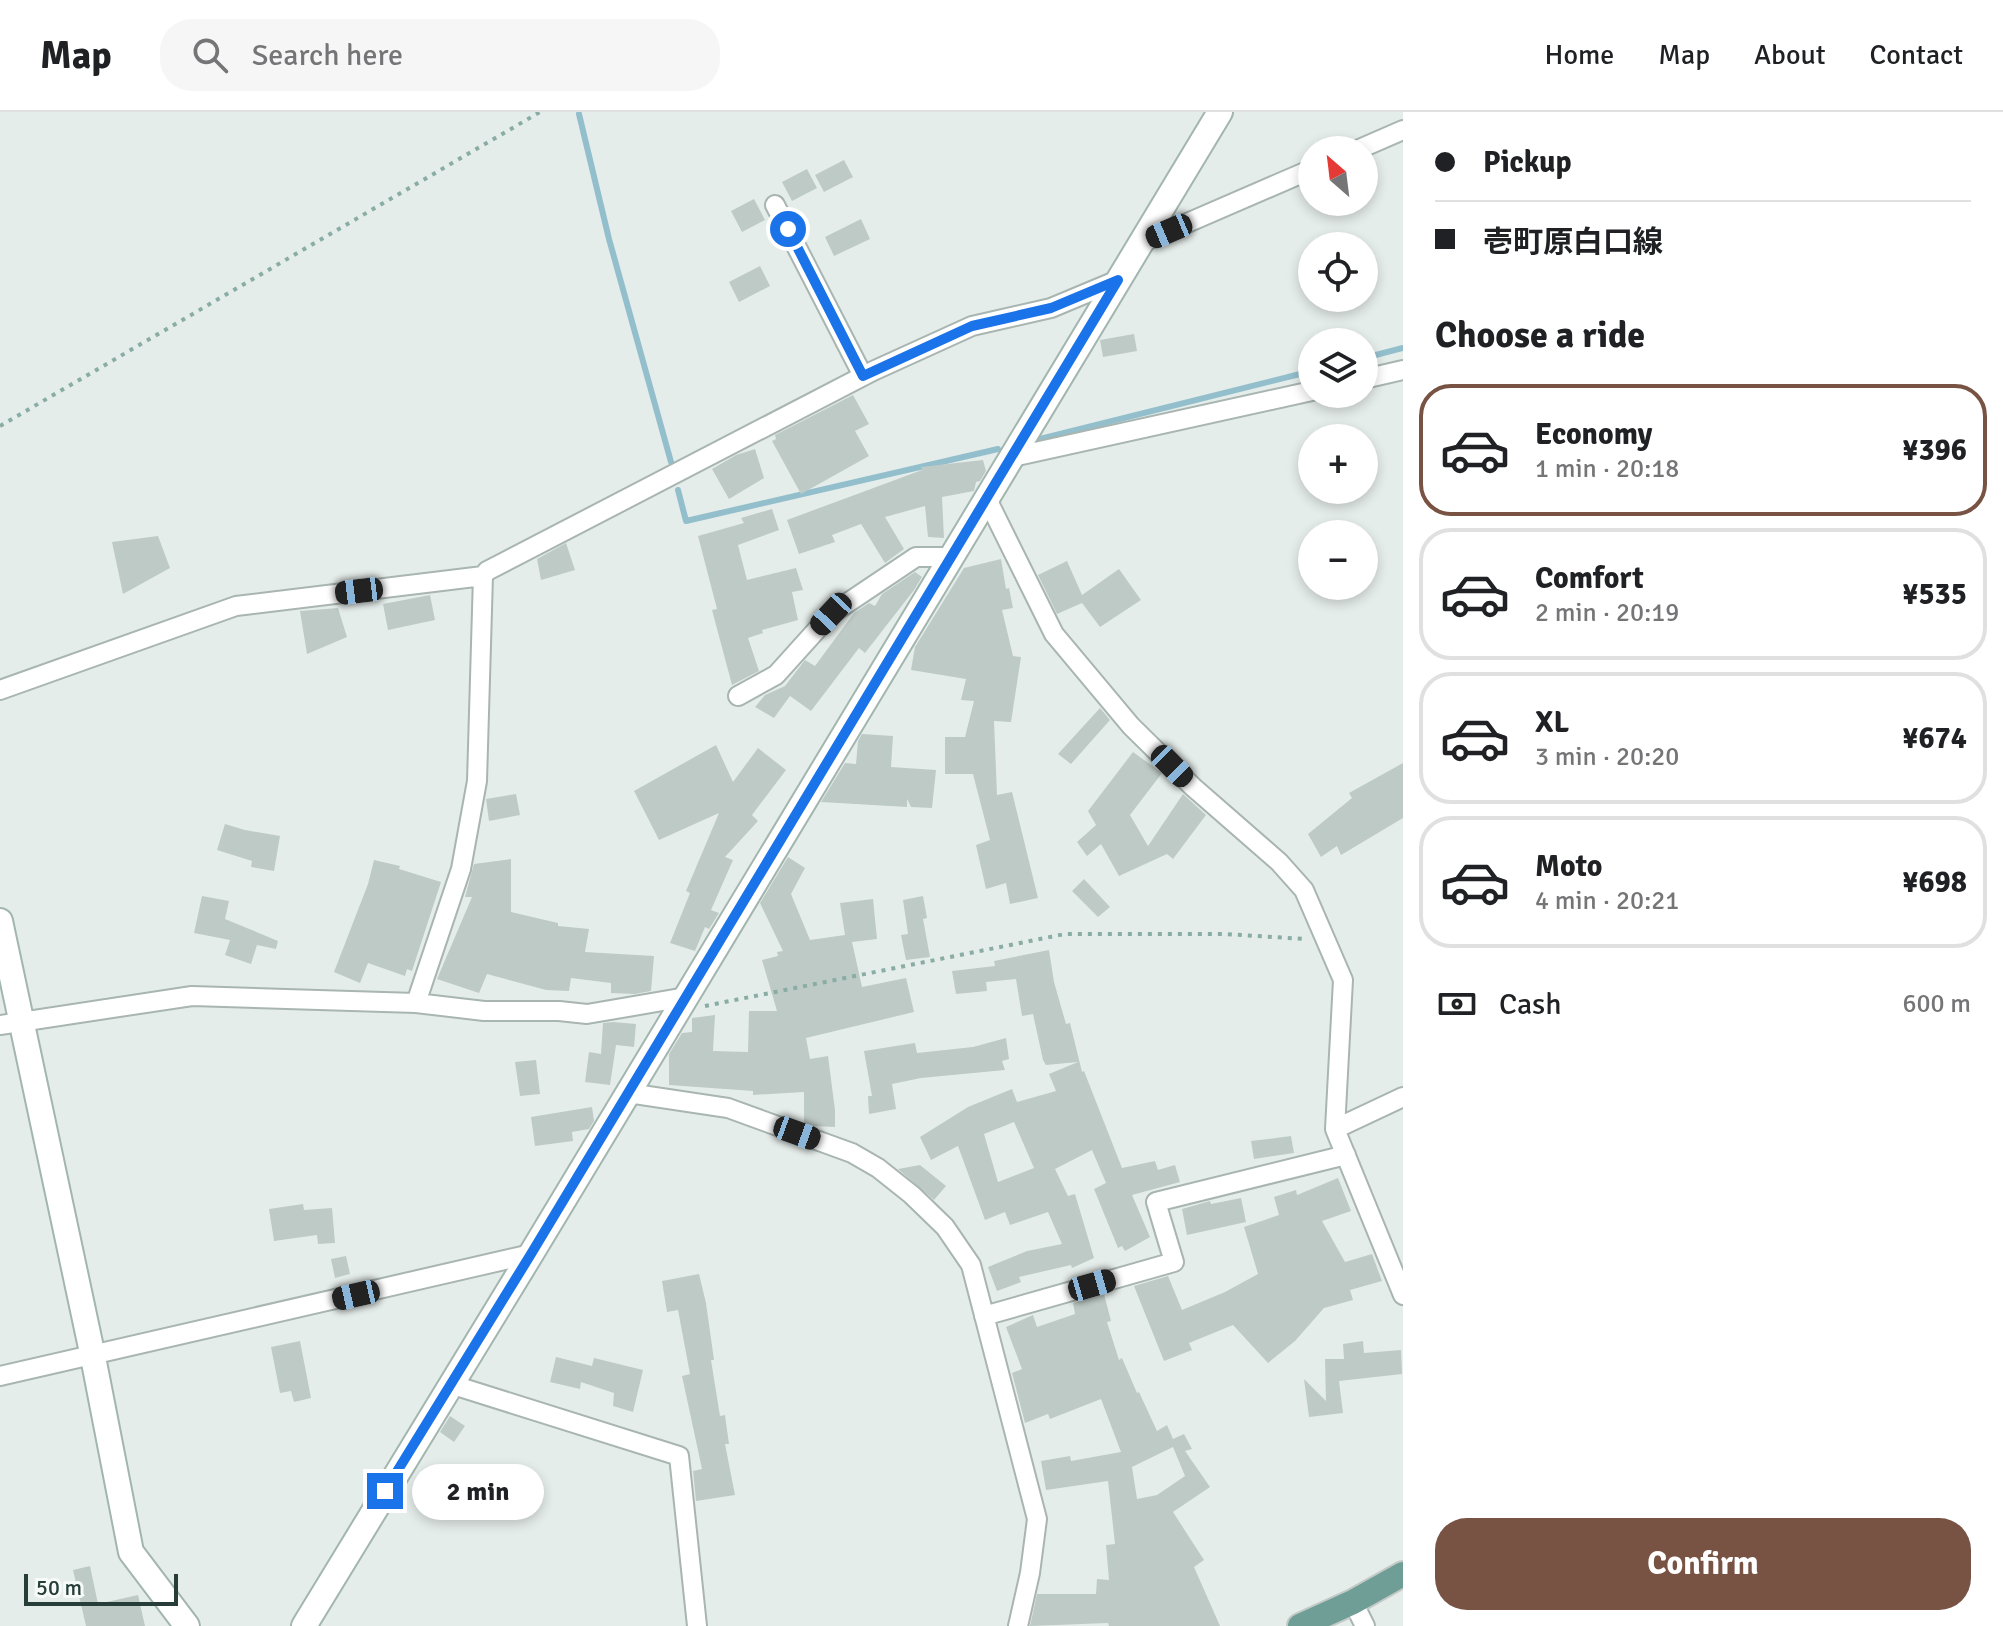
<!DOCTYPE html>
<meta charset="utf-8">
<style>
:root{--surface:#fff;--page:#f6f6f6;--text:#202124;--muted:#757577;--line:#e0e0e0;--accent:#785344}
body{margin:0;font-family:Signika,"Noto Sans JP",sans-serif;background:var(--page);color:var(--text);height:100vh;display:flex;flex-direction:column;font-size:30px;white-space:nowrap}
*{box-sizing:border-box;margin:0}
p{font-size:26px;color:var(--muted)}
.icon{flex:none;width:44px;height:44px;fill:none;stroke:currentColor;stroke-width:2;stroke-linecap:round;stroke-linejoin:round}
.map{position:relative;flex:1;overflow:hidden}
.sheet{display:flex;flex-direction:column;background:var(--surface);width:600px}
.sheet>*{flex:none}
.banner{display:grid;align-content:center;height:176px;padding:0 32px;background:var(--surface)}
.needle{width:52px;rotate:332deg}
.buttons{position:absolute;left:1298px;top:24px;display:grid;gap:16px}
.buttons a{display:grid;place-items:center;width:80px;height:80px;border-radius:50%;background:var(--surface);box-shadow:0 4px 12px #0003;font-size:40px}
.scale{position:absolute;left:24px;bottom:20px;width:154px;box-sizing:border-box;padding-left:8px;border:4px solid #263d38;border-top:0;font-size:22px;line-height:28px;white-space:nowrap;color:#263d38;-webkit-text-stroke:6px #f6faf8;paint-order:stroke}
.end{position:absolute;width:36px;height:36px;margin:-18px;border:10px solid #1a73e8;background:#fff;box-shadow:0 0 0 4px #fff}
.from{border-radius:50%}
.bubble{position:absolute;height:56px;border-radius:28px;background:var(--surface);box-shadow:0 4px 12px #0003;font-size:26px;font-weight:700;line-height:56px;text-align:center}
.car{position:absolute;width:24px;height:48px;margin:-24px -12px;border-radius:10px;box-shadow:0 0 6px 2px #0007;background:linear-gradient(#222 24%,#8ab4d8 0 40%,#222 0 76%,#8ab4d8 0 86%,#222 0)}
.banner b{display:flex;align-items:center;gap:28px;height:76px;font-size:30px}
.banner b+b{border-top:2px solid var(--line)}
.banner i{width:20px;height:20px;background:var(--text)}
ul{padding:0;list-style:none}
li{display:flex;align-items:center;gap:24px;height:132px;margin:0 16px 12px;padding:0 16px;border:4px solid var(--line);border-radius:32px}
li div{flex:1}
li b{display:block;font-size:30px}
li em{font-style:normal;font-weight:700}
li.on{border-color:var(--accent)}
li>.icon{width:72px;height:72px;stroke-width:1.5}
h2{padding:0 32px;font-size:36px;line-height:96px}
.pay{display:flex;align-items:center;gap:20px;height:88px;padding:0 32px;font-size:30px}
.pay p{margin-inline-start:auto}
.action{display:flex;gap:16px;margin-top:auto;padding:16px 32px}
.action a{flex:1;height:92px;border-radius:32px;background:var(--accent);color:#fff;font-size:32px;font-weight:700;line-height:92px;text-align:center}
header{display:flex;align-items:center;gap:48px;box-sizing:border-box;height:112px;padding:0 40px;background:var(--surface);border-bottom:2px solid var(--line)}
header strong{font-size:38px}
nav{display:flex;gap:44px;margin-inline-start:auto;font-size:28px}
.search{width:560px;height:72px;background:var(--page);display:flex;align-items:center;gap:20px;box-sizing:border-box;padding:0 28px;border-radius:32px;color:var(--muted);font-size:30px}
main{display:flex;flex:1;min-height:0}
.map>svg:first-child{display:block}
.lines{fill:none;stroke-linecap:round;stroke-linejoin:round}
.stream{stroke:#93bfcc;stroke-width:6}
.building{fill:#becac6;fill-rule:evenodd}
.street-casing{stroke:#a8b5b1;stroke-width:22}
.secondary-casing{stroke:#a2b5af;stroke-width:28}
.primary-casing{stroke:#c2c9c7;stroke-width:28}
.path{stroke:#89ada4;stroke-width:4;stroke-dasharray:4 6;stroke-linecap:butt}
.street{stroke:#fff;stroke-width:18}
.secondary{stroke:#fff;stroke-width:24}
.primary{stroke:#6e9e95;stroke-width:24}
.route{stroke:#1a73e8;stroke-width:10}
</style>
<header>
<strong>Map</strong>
<div class="search"><svg class="icon" aria-label="search" viewBox="0 0 24 24"><circle cx="10" cy="10" r="6"/><path d="M15 15l6 6"/></svg>Search here</div>
<nav><a>Home</a><a>Map</a><a>About</a><a>Contact</a></nav>
</header>
<main>
<div class="map">
<svg width="1403" height="1514" viewBox="0 0 1403 1514">
<rect width="100%" height="100%" fill="#e5edea"/>
<g class="lines">
<path class="stream" d="M579,2l30,125 62,223
M1364,246l39,-10
M1032,329l280,-70
M678,378l8,31 312,-72"/>
</g>
<path class="building" d="M844,48l9,17 -29,15 -9,-17z
M807,57l10,19 -25,13 -10,-19z
M754,87l11,21 -23,12 -11,-21z
M861,107l9,20 -36,17 -9,-19z
M760,154l10,20 -31,16 -10,-20z
M1134,222l3,17 -34,6 -3,-17z
M853,283l16,29 -14,7 14,25 -68,38 -29,-53 4,-2 -1,-4z
M755,337l9,29 -35,21 -17,-30 24,-14z
M983,348l3,11 -6,10 -4,1 -2,9 -32,6 2,41 -16,-1 -3,-31 -40,11 19,32 -19,14 -24,-39 -29,11 3,7 -36,12 -12,-34 135,-50 -1,-3z
M772,397l7,21 -41,15 9,35 49,-12 7,22 -11,2 6,28 -36,10 1,3 -15,5 11,33 -27,14 -20,-75 5,-1 -19,-73 46,-13 -3,-5z
M158,424l12,32 -47,26 -11,-52z
M566,431l9,27 -34,10 -4,-21z
M1001,447l5,30 3,-1 4,20 -11,2 11,46 8,1 -10,65 -17,-1 3,74 15,-3 26,106 -28,6 -4,-21 -20,6 -10,-44 14,-5 -17,-66h-28v-37h20l9,-36 -13,-1 5,-21 -55,-9 4,-23 49,-79z
M1067,449l15,34 37,-26 22,31 -41,27 -18,-24 -25,11 -19,-39z
M915,460l7,5 -8,13 -49,63 -6,-5 -48,63 -21,-15 -16,22 -19,-11 10,-12 20,-9 20,-26 10,6 39,-53 15,-10 6,3 7,-12z
M430,483l5,25 -47,10 -5,-26z
M338,496l9,29 -40,17 -7,-43z
M1100,596l10,12 -39,44 -13,-10z
M862,622l31,2 -2,31 45,3 -4,38 -21,-1 -4,-8v8l-86,-5 24,-39 11,1 2,-23z
M716,633l17,37 25,-34 28,22 -34,45 6,6 -33,36 8,3 -22,50 8,3 -10,16 -4,-2 -10,24 -25,-8 20,-50 -4,-2 33,-78 -60,27 -25,-49z
M1133,640l29,21 -32,42 18,31 35,-52 23,21 -33,44 -6,-5 -48,22 -18,-32 -14,12 -10,-14 19,-17 -8,-14z
M1403,651v55l-62,37 -4,-9 -16,11 -13,-23 44,-36 -3,-5z
M516,682l4,21 -31,6 -3,-22z
M225,712l20,6 35,6 -6,35 -23,-4 1,-6 -35,-11z
M788,745l17,11 -14,26 19,46 35,-5 -5,-32 33,-4 4,40 -25,3 10,45 44,-9 8,34 -108,26 4,21 18,-3 7,54v17l-22,-1 -9,-3v-31l-51,3v-4l-84,-6v-31l13,-21 10,-1v-14l23,-3 -2,36 35,1 1,-41h28l-15,-51 16,-4 -1,-4 6,-1 -23,-48z
M511,747v53l47,11v3l31,3 -4,23 69,4 -3,35 -16,3 -24,-1v-10l-40,-5 -2,13 -23,-1 -59,-16 -8,19 -42,-14 35,-82h-7l9,-33z
M374,748l26,6 -1,3 42,13 -29,89 -5,-2 -2,7 -37,-13 -8,20 -26,-11 34,-88z
M1084,767l26,28 -12,10 -26,-26z
M202,784l27,5 -4,18 53,22 -2,8 -19,-4 -6,19 -26,-9 5,-15 -36,-7z
M923,784l4,22 -4,1 7,38 -24,3 -5,-25 7,-1 -5,-34z
M1049,838l5,32 12,42 4,-1 12,49 2,-1 38,97 33,-7 3,9 17,-5 5,17 -48,13 18,42 -25,14 -3,-5 -4,2 -24,-59 12,-6 -14,-33 -37,19 13,27 7,-2 19,64 -22,10 -1,-3 -52,12 2,5 -24,9 -9,-24 39,-16 35,-7 -14,-32 -38,13 -5,-13 -20,8 -27,-74 -27,14 -11,-23 48,-30 44,-18 5,13 39,-11 -7,-17 29,-12 -32,3 -3,-5 -10,-46 -11,2 -6,-37 -30,3 1,9 -31,3 -4,-23 43,-5 -1,-5zM1014,1010l20,46 -36,14 -14,-48z
M613,910l23,2 -2,23 -18,-2 -6,40 -25,-3 4,-30 12,2 2,-31z
M1006,926l3,21 -7,2 3,9 -84,8 -29,6 4,25 -27,5 -1,-18h4l-8,-45 51,-8 2,10 56,-6z
M536,948l4,34 -20,2 -5,-34z
M592,995l2,14 -5,8 -17,3 1,9 -38,5 -4,-29z
M1291,1024l3,17 -40,6 -3,-18z
M920,1053l26,21 -12,14 -36,-31z
M1338,1066l13,33 -29,10 23,41 27,-8 10,27 -32,9 3,10 -29,8 -29,33 -27,22 -35,-38 -44,18 3,7 -28,11 -30,-75 34,-10 14,34 43,-18 33,-18 -14,-47 35,-12 -5,-18 22,-7 1,5z
M1241,1086l5,24 -59,13 -5,-26 28,-8 1,3z
M303,1092l1,6 28,-2 3,35 -17,1 -1,-9 -43,6 -5,-32z
M346,1144l4,18 -15,4 -4,-19z
M699,1162l7,29 8,57h-3l9,56 5,-1 4,29h-4l10,51 -39,6 -3,-30 9,-2 -20,-93 8,-2 -12,-64 -11,2 -5,-31z
M1104,1182l7,27 -4,1 12,38 3,-2 15,35 2,-1 18,39 10,-6 6,14 11,-5 8,15 -7,2 25,36 -37,25 31,48 -10,7 26,59h-111l-1,-3 -78,3 7,-32h59l1,-15 12,1 -3,-35 9,-1 -7,-63 -62,9 -5,-29 29,-5 1,5 50,-9 -20,-53 -51,20 -2,-5 -23,9 -13,-50 10,-4 -16,-42 27,-12 4,12 38,-13 -2,-11zM1173,1335l12,29 -28,19 -20,4 -5,-32z
M300,1229l11,57 -17,4 -3,-11 -11,2 -9,-46z
M1363,1229l1,12 37,-3 1,24 -63,7 4,32 -34,4 -5,-38 22,22 -1,-42h19l-1,-15z
M556,1245l36,9 2,-8 49,12 -10,42 -20,-6 1,-13 -33,-11 -1,7 -30,-7z
M450,1304l15,10 -11,16 -14,-10z
M90,1454l8,38 40,-9 7,31h-59l-13,-56z"/>
<g class="lines">
<defs>
<path id="street" d="M1357,38l46,-20
M775,93l88,171
M1141,131l171,-74
M1364,267l39,-9
M1013,345l299,-66
M987,387l67,135 77,92 62,61 86,75 25,28 39,90 -8,149 68,166
M0,578l236,-84 247,-30
M738,584l38,-21 55,-61 85,-57h36
M416,891l45,-134 16,-88 6,-205 4,-5 386,-200 99,-45 79,-18 67,-28
M0,913l192,-29 224,7 68,8h75l28,3 99,-17
M628,981l100,15 124,45 26,15 34,27 33,32 26,38 66,254 -7,54 -12,53
M1335,1017l68,-32
M984,1204l190,-54 -18,-60 190,-47
M0,1264l531,-122
M450,1272l229,72 18,170
M1353,1490l12,24"/>
<path id="secondary" d="M0,809l93,436 38,195 56,74
M304,1514l227,-372 689,-1142"/>
<path id="primary" d="M1300,1514l53,-24 50,-28"/>
</defs>
<use href="#street" class="street-casing"/>
<use href="#secondary" class="secondary-casing"/>
<use href="#primary" class="primary-casing"/>
<path class="path" d="M0,314l540,-314
M705,894l360,-72h159l81,5"/>
<use href="#street" class="street"/>
<use href="#secondary" class="secondary"/>
<use href="#primary" class="primary"/>
</g>
<g class="lines">
<path class="route" d="M385,1379l146,-237 587,-974 -67,28 -79,18 -109,50 -75,-147"/>
</g>
</svg>
<div class="buttons">
<a><svg class="needle" viewBox="-14 -14 28 28"><path d="M0-13l5 13h-10z" fill="#e53935"/><path d="M0 13l5-13h-10z" fill="#757577"/></svg></a>
<a><svg class="icon" aria-label="locate" viewBox="0 0 24 24"><circle cx="12" cy="12" r="6"/><path d="M12 2v4M12 18v4M2 12h4M18 12h4"/></svg></a>
<a><svg class="icon" aria-label="layers" viewBox="0 0 24 24"><path d="M12 4l9 5-9 5-9-5zM3 14l9 5 9-5"/></svg></a>
<a>+</a>
<a>−</a>
</div>
<div class="scale">50 m</div>
<i class="end from" style="left:788px;top:117px"></i>
<i class="end" style="left:385px;top:1379px"></i>
<div class="bubble" style="left:412px;top:1352px;width:132px">2 min</div>
<i class="car" style="left:1169px;top:119px;rotate:247deg"></i>
<i class="car" style="left:359px;top:479px;rotate:263deg"></i>
<i class="car" style="left:831px;top:502px;rotate:223deg"></i>
<i class="car" style="left:1172px;top:654px;rotate:135deg"></i>
<i class="car" style="left:797px;top:1021px;rotate:110deg"></i>
<i class="car" style="left:1092px;top:1173px;rotate:74deg"></i>
<i class="car" style="left:356px;top:1183px;rotate:257deg"></i>
</div>
<section class="sheet">
<div class="banner">
<b><i class="from"></i>Pickup</b>
<b><i></i>壱町原白口線</b>
</div>
<h2>Choose a ride</h2>
<ul>
<li class="on"><svg class="icon" aria-label="car" viewBox="0 0 24 24"><path d="M5 17H2v-5l4-1 3-4h7l3 4 3 1v5h-3M9 17h6M6 11h13"/><circle cx="7" cy="17" r="2"/><circle cx="17" cy="17" r="2"/></svg><div><b>Economy</b><p>1 min · 20:18</p></div><em>¥396</em></li>
<li><svg class="icon" aria-label="car" viewBox="0 0 24 24"><path d="M5 17H2v-5l4-1 3-4h7l3 4 3 1v5h-3M9 17h6M6 11h13"/><circle cx="7" cy="17" r="2"/><circle cx="17" cy="17" r="2"/></svg><div><b>Comfort</b><p>2 min · 20:19</p></div><em>¥535</em></li>
<li><svg class="icon" aria-label="car" viewBox="0 0 24 24"><path d="M5 17H2v-5l4-1 3-4h7l3 4 3 1v5h-3M9 17h6M6 11h13"/><circle cx="7" cy="17" r="2"/><circle cx="17" cy="17" r="2"/></svg><div><b>XL</b><p>3 min · 20:20</p></div><em>¥674</em></li>
<li><svg class="icon" aria-label="car" viewBox="0 0 24 24"><path d="M5 17H2v-5l4-1 3-4h7l3 4 3 1v5h-3M9 17h6M6 11h13"/><circle cx="7" cy="17" r="2"/><circle cx="17" cy="17" r="2"/></svg><div><b>Moto</b><p>4 min · 20:21</p></div><em>¥698</em></li>
</ul>
<div class="pay"><svg class="icon" aria-label="cash" viewBox="0 0 24 24"><path d="M3 7h18v10H3z"/><circle cx="12" cy="12" r="2"/></svg>Cash<p>600 m</p></div>
<div class="action"><a>Confirm</a></div>
</section>
</main>
